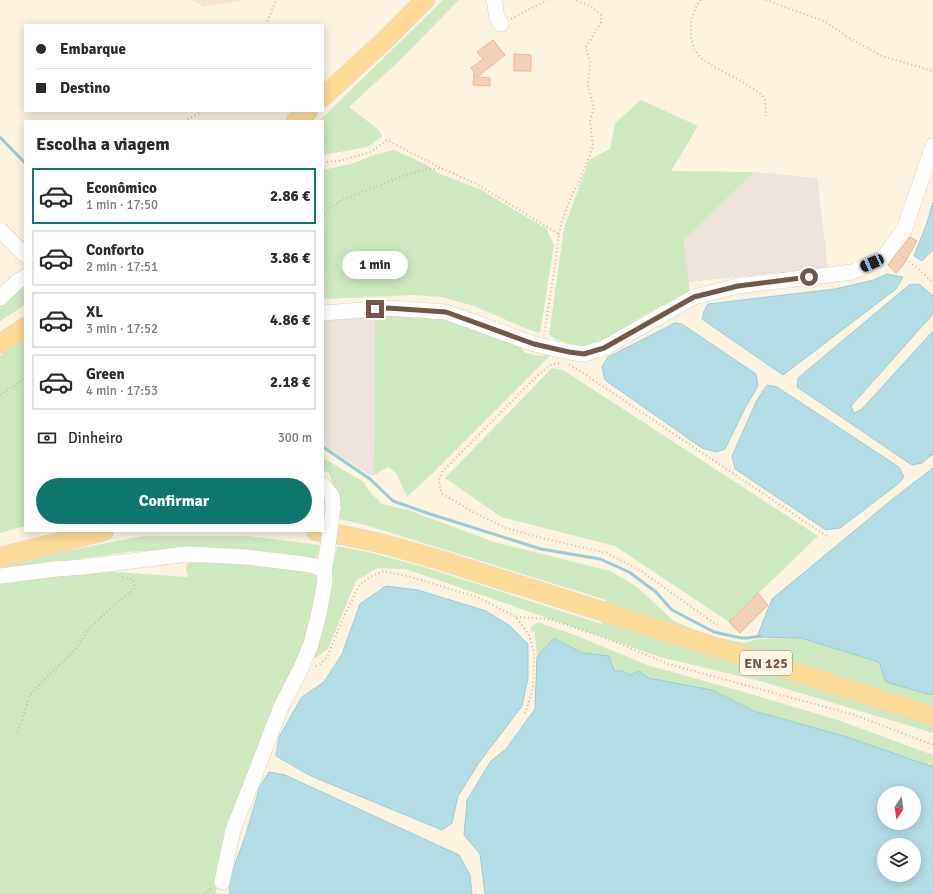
<!DOCTYPE html>
<html lang="pt">
<meta charset="utf-8">
<style>
:root{--surface:#fff;--page:#f7f7f7;--text:#2b2b33;--muted:#7c7c81;--line:#e1e1e2;--accent:#0f766e}
body{margin:0;font-family:Signika,sans-serif;background:var(--page);color:var(--text);height:100vh;display:flex;flex-direction:column;font-size:15px;white-space:nowrap}
*{box-sizing:border-box;margin:0}
p{font-size:13px;color:var(--muted)}
.icon{flex:none;width:22px;height:22px;fill:none;stroke:currentColor;stroke-width:2;stroke-linecap:round;stroke-linejoin:round}
.map{position:relative;flex:1;overflow:hidden}
.side{position:absolute;left:24px;top:120px;width:300px;height:412px;display:flex;flex-direction:column;background:var(--surface);border-radius:0px;box-shadow:0 2px 10px #0003}
.side>*{flex:none}
.guide{position:absolute;left:24px;top:24px;width:300px;height:88px;border-radius:0px;box-shadow:0 2px 10px #0003;display:grid;align-content:center;height:88px;padding:0 12px;background:var(--surface)}
.needle{width:26px;rotate:192deg}
.controls{position:absolute;left:877px;top:786px;display:grid;gap:8px}
.controls a{display:grid;place-items:center;width:44px;height:44px;border-radius:50%;background:var(--surface);box-shadow:0 2px 10px #0003;font-size:20px}
.end{position:absolute;width:18px;height:18px;margin:-9px;border:5px solid #735847;background:#fff;box-shadow:0 0 0 2px #fff}
.from{border-radius:50%}
.bubble{position:absolute;height:28px;border-radius:14px;background:var(--surface);box-shadow:0 2px 10px #0003;font-size:13px;font-weight:700;line-height:28px;text-align:center}
.car{position:absolute;width:12px;height:24px;margin:-12px -6px;border-radius:5px;box-shadow:0 0 3px 1px #0007;background:linear-gradient(#222 24%,#8ab4d8 0 40%,#222 0 76%,#8ab4d8 0 86%,#222 0)}
.guide b{display:flex;align-items:center;gap:14px;height:38px;font-size:15px}
.guide b+b{border-top:1px solid var(--line)}
.guide i{width:10px;height:10px;background:var(--text)}
ul{padding:0;list-style:none}
li{display:flex;align-items:center;gap:12px;height:56px;margin:0 8px 6px;padding:0 4px;border:2px solid var(--line);border-radius:0px}
li div{flex:1}
li b{display:block;font-size:15px}
li em{font-style:normal;font-weight:700}
li.current{border-color:var(--accent)}
li>.icon{width:36px;height:36px;stroke-width:1.5}
h2{padding:0 12px;font-size:18px;line-height:48px}
.pay{display:flex;align-items:center;gap:10px;height:44px;padding:0 12px;font-size:15px}
.pay p{margin-inline-start:auto}
.action{display:flex;gap:8px;margin-top:auto;padding:8px 12px}
.action a{flex:1;height:46px;border-radius:24px;background:var(--accent);color:#fff;font-size:16px;font-weight:700;line-height:46px;text-align:center}
.map>svg:first-child{display:block}
.residential{fill:#f4e4ce}
.industrial{fill:#ebe3dc}
.green{fill:#cee9bf}
.water{fill:#b5dde6;stroke:#9bccd7;fill-rule:evenodd}
.lines{fill:none;stroke-linecap:round;stroke-linejoin:round}
.stream{stroke:#9bccd7;stroke-width:3}
.building{fill:#f2d1b7;stroke:#e5b897}
.minor-casing{stroke:#e0cfbc;stroke-width:16}
.major-casing{stroke:#dbd4cf;stroke-width:20}
.path{stroke:#d6b49b;stroke-width:2;stroke-dasharray:1 3;stroke-linecap:butt}
.minor{stroke:#fff;stroke-width:15}
.major{stroke:#fcda97;stroke-width:19}
.minor-bridge-casing{stroke:#e0cfbc;stroke-width:16;stroke-linecap:butt}
.minor-bridge{stroke:#fff;stroke-width:15}
.route{stroke:#735847;stroke-width:5}
.labels{text-anchor:middle;stroke-width:4;stroke-linejoin:round;paint-order:stroke}
.shield{fill:#fff6e6;stroke:#9d8777;stroke-width:1}
.shield-label{font-size:14px;font-weight:bold;fill:#735847}
</style>
<div class="map">
<svg width="933" height="894" viewBox="0 0 933 894">
<rect width="100%" height="100%" fill="#fcf2e0"/>
<path class="residential" d="M192,0h52l-40,7z"/>
<path class="industrial" d="M754,172l63,6 11,90 -140,14 -4,-42z
M375,316l-1,159 -3,1 -48,-31v-126z"/>
<path class="green" d="M443,0h16l-61,62 -49,45 30,23 3,7 -15,10 -44,8v-34h-4z
M641,100l57,26 -27,45 83,1 -70,68 6,55 -17,5 -29,15 -38,24 -17,6 -11,1 -23,-7 -6,-5 15,-106 25,-68 21,-11 5,-26z
M394,150l33,15 11,8 44,17 22,14 42,24 8,17 -14,88 -13,-4 -53,-23 -33,-9 -28,-2 -90,4v-129l28,-6 23,-9z
M25,284v21l-25,16v-16z
M401,315l29,2 36,7 53,22 7,7 14,3 12,-2 -118,118 -27,25 -11,-24 -8,-6 -14,8 1,-159z
M25,337v189l-25,7v-177z
M552,368l11,2 255,166 -89,86 -114,-76 -114,-29 -56,-39z
M323,458l41,24 4,8 14,14 26,6 86,32 116,29 26,15 38,35 32,14 38,8 13,-4 34,-1 -19,-39 122,-101 39,-30v265l-173,-52 -100,-24 -254,-88 -29,-1 -21,13 -28,68 -14,10 23,-113 35,7 52,14 178,57 4,-24 -237,-74 -29,-7 -3,-23 -8,-23 -6,-3z
M143,536h105l72,9 -3,14 -109,-12 -81,5 -63,9 -64,20v-14l55,-14z
M236,562l69,8 11,5 4,8 -5,34 -86,224 -12,23 -1,30h-216v-311l31,-6 43,-6 41,1 73,5 -2,-9 2,-5z
M537,623h3l35,12 72,30 93,26 98,29 95,35v12l-64,-22 -344,-21 10,-15 2,-52 -2,-22v-3l-4,-1v-4z"/>
<path class="water" d="M933,202v48l-11,11 -8,-5 13,-33z
M887,274l16,3 -7,12 -113,86 -81,-56 2,-8 4,-7 127,-15 39,-9z
M919,284l14,12v18l-82,92 3,7 8,-4 71,-78v123l-11,9 -10,2 -115,-78 1,-9 111,-93z
M675,323l7,1 74,50 2,12 -13,22 -20,41 -9,3 -14,-4 -97,-68 -3,-13 6,-10z
M767,385l10,2 122,80 5,10 -6,7 -58,44 -14,2 -91,-61 -3,-13 25,-56z
M933,468v226l-2,1 -45,-13 -7,-20 -78,-24 -44,-1 15,-38 122,-101z
M386,586l32,4 68,21 24,15 18,18v34l-6,28 -44,58 -20,32 -6,27 -10,7 -131,-54 -35,-20 3,-19 23,-40 22,-15 18,-28 18,-50z
M554,638l28,15 27,3 5,15h9l7,4 9,-4 9,7 64,12 42,21 93,26 86,30v127h-448l-5,-40 -16,-19 3,-35 24,-39 15,-12 29,-40 2,-52zM884,793h30v30h-30zM884,845h30v30h-30z
M269,772l16,3 174,80 11,20 2,19h-242l-1,-13 17,-47 14,-48z"/>
<g class="lines">
<path class="stream" d="M0,137l25,26
M323,447l47,32 23,22 37,13 111,35 59,10 29,13 27,20 16,18 42,22 27,6h7l12,-2"/>
</g>
<path class="building" d="M493,40l12,15 -28,22 13,1v8l-17,-1 1,-13 -3,-4 12,-9 -6,-7z
M514,54l17,1v16h-17z
M910,237l7,4 -15,26 -6,6 -8,-8z
M758,593l10,12 -28,28 -11,-11z"/>
<g class="lines">
<defs>
<path id="minor" d="M494,0l3,17 4,7
M0,230l25,25
M0,298l18,-17 7,-4
M323,313l65,-5 58,4 88,32 35,8 15,2 20,-6 90,-51 44,-11 114,-14 31,-14 21,-28 29,-84
M323,485l9,11 1,12
M0,576l56,-7 28,-2 103,-13 59,3 58,7 10,2 10,4
M222,882l11,-52 19,-48 12,-31 17,-44 20,-39 10,-24 8,-31 6,-32 -1,-11 2,-10"/>
<path id="major" d="M323,97l61,-56 41,-41
M296,121l12,-10
M0,344l25,-17
M316,531l26,4 42,9 56,16 493,156
M0,557l104,-26"/>
</defs>
<use href="#minor" class="minor-casing"/>
<use href="#major" class="major-casing"/>
<path class="path" d="M701,0l-4,5 -6,15v17l3,12 7,9 13,9 24,12 23,15 4,6 1,16
M766,0l60,22 23,16 33,18 51,15
M511,19l36,-19
M266,25l10,-25
M184,121l19,-10
M323,162l16,-1 32,-9 16,-12 56,29
M323,218l6,-9 11,-8 66,-26 23,-6h15l36,17 79,48 -4,32 -11,69
M559,234l3,-13 11,-29 5,-7 15,-39 -3,-25 4,-13 -6,-21 2,-25 -4,-15 15,-25v-7l-10,-9 -17,-6
M900,254l17,14 16,14
M559,363l-8,2 -12,9 -96,97 -4,8 2,14 32,19 33,16 40,11 61,14 34,18 76,54
M569,365l8,4 251,168
M0,395l25,-16
M516,617l33,2 62,21 57,24 187,51 78,30
M316,666l4,-2 7,-7 18,-43 15,-30 12,-8 12,-5 27,6 66,20 39,20 13,18 5,18 -1,35 -5,17 -4,10
M18,732l12,-37 21,-22 24,-23 14,-21 29,-28 12,-8 5,-5 -2,-8 -14,-4
M204,894l8,-6"/>
<use href="#minor" class="minor"/>
<use href="#major" class="major"/>
<defs>
<path id="minor-bridge" d="M326,560l7,-52"/>
</defs>
<use href="#minor-bridge" class="minor-bridge-casing"/>
<use href="#minor-bridge" class="minor-bridge"/>
</g>
<g class="lines">
<path class="route" d="M375,309l13,-1 58,4 88,32 35,8 15,2 20,-6 90,-51 44,-11 71,-9"/>
</g>
<g class="labels">
<rect class="shield" x="740" y="651" width="52" height="24" rx="3"/>
<g class="shield-label">
<text x="766" y="668">EN 125</text>
</g>
</g>
</svg>
<div class="controls">
<a><svg class="needle" viewBox="-14 -14 28 28"><path d="M0-13l5 13h-10z" fill="#e53935"/><path d="M0 13l5-13h-10z" fill="#7c7c81"/></svg></a>
<a><svg class="icon" aria-label="layers" viewBox="0 0 24 24"><path d="M12 4l9 5-9 5-9-5zM3 14l9 5 9-5"/></svg></a>
</div>
<i class="end from" style="left:809px;top:277px"></i>
<i class="end" style="left:375px;top:309px"></i>
<div class="bubble" style="left:342px;top:251px;width:66px">1 min</div>
<i class="car" style="left:872px;top:263px;rotate:246deg"></i>
<div class="guide">
<b><i class="from"></i>Embarque</b>
<b><i></i>Destino</b>
</div>
<section class="side">
<h2>Escolha a viagem</h2>
<ul>
<li class="current"><svg class="icon" aria-label="car" viewBox="0 0 24 24"><path d="M5 17H2v-5l4-1 3-4h7l3 4 3 1v5h-3M9 17h6M6 11h13"/><circle cx="7" cy="17" r="2"/><circle cx="17" cy="17" r="2"/></svg><div><b>Econômico</b><p>1 min · 17:50</p></div><em>2.86 €</em></li>
<li><svg class="icon" aria-label="car" viewBox="0 0 24 24"><path d="M5 17H2v-5l4-1 3-4h7l3 4 3 1v5h-3M9 17h6M6 11h13"/><circle cx="7" cy="17" r="2"/><circle cx="17" cy="17" r="2"/></svg><div><b>Conforto</b><p>2 min · 17:51</p></div><em>3.86 €</em></li>
<li><svg class="icon" aria-label="car" viewBox="0 0 24 24"><path d="M5 17H2v-5l4-1 3-4h7l3 4 3 1v5h-3M9 17h6M6 11h13"/><circle cx="7" cy="17" r="2"/><circle cx="17" cy="17" r="2"/></svg><div><b>XL</b><p>3 min · 17:52</p></div><em>4.86 €</em></li>
<li><svg class="icon" aria-label="car" viewBox="0 0 24 24"><path d="M5 17H2v-5l4-1 3-4h7l3 4 3 1v5h-3M9 17h6M6 11h13"/><circle cx="7" cy="17" r="2"/><circle cx="17" cy="17" r="2"/></svg><div><b>Green</b><p>4 min · 17:53</p></div><em>2.18 €</em></li>
</ul>
<div class="pay"><svg class="icon" aria-label="cash" viewBox="0 0 24 24"><path d="M3 7h18v10H3z"/><circle cx="12" cy="12" r="2"/></svg>Dinheiro<p>300 m</p></div>
<div class="action"><a>Confirmar</a></div>
</section>
</div>
